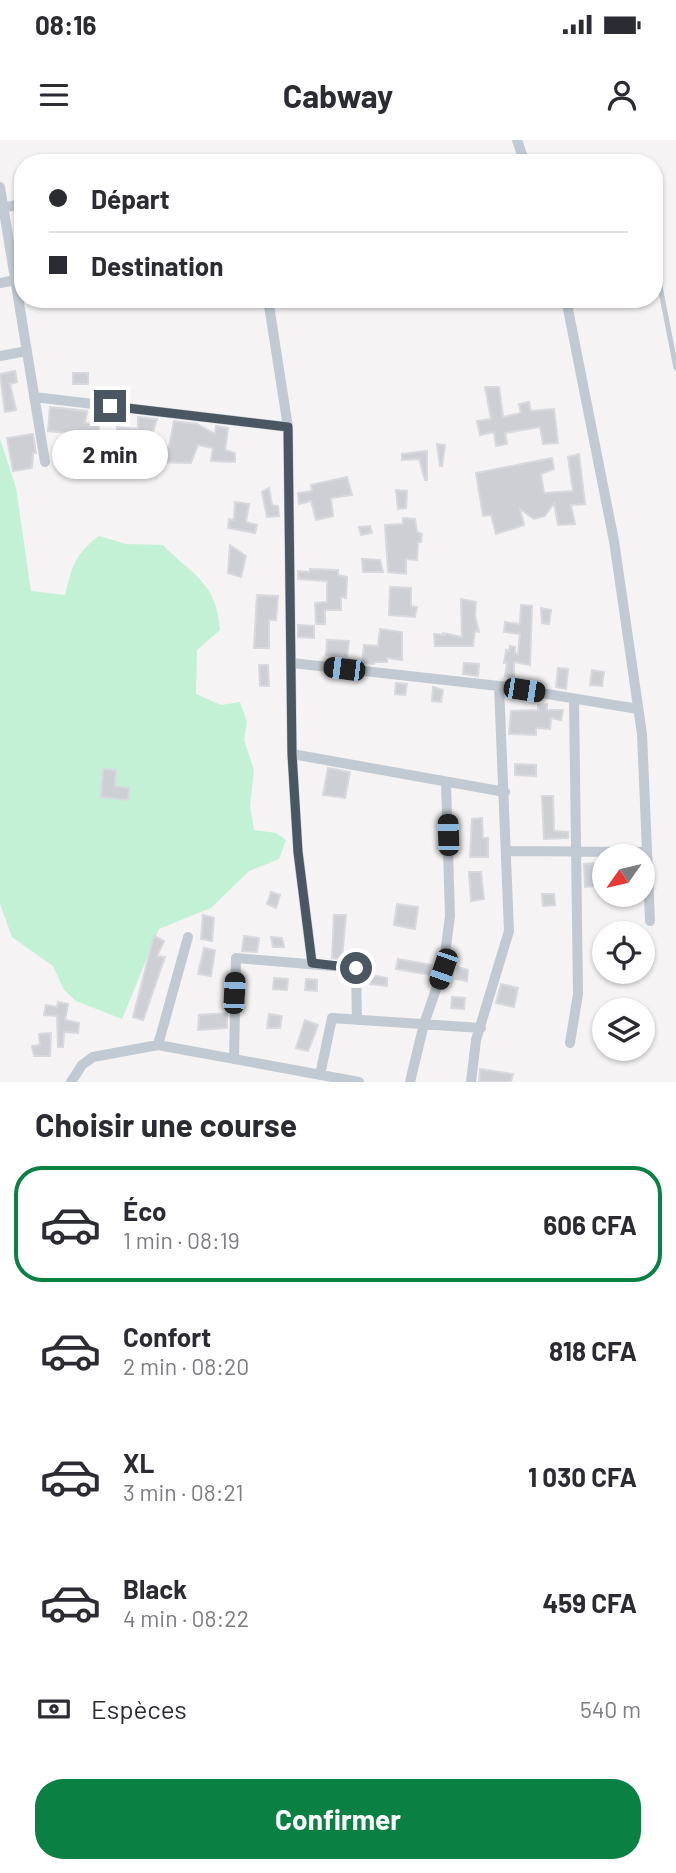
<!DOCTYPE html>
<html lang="fr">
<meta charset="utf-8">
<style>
:root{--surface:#fff;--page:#f7f7f7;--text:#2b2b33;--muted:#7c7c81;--line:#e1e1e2;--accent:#0b8043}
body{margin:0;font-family:Barlow,sans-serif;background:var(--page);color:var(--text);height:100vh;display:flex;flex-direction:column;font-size:26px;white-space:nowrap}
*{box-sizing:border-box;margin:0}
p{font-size:23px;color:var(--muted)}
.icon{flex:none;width:38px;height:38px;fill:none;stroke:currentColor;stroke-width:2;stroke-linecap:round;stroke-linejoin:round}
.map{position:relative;height:942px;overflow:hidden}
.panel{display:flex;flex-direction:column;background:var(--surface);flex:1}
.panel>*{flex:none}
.hud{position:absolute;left:14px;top:14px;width:649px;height:154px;border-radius:28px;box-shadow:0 2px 5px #0004;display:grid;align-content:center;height:154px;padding:0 35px;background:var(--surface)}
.needle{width:46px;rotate:236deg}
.fabs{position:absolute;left:592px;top:704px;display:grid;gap:14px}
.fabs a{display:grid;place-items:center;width:63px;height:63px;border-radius:50%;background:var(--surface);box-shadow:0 2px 5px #0004;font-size:35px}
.end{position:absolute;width:32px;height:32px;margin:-16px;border:9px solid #4a5661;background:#fff;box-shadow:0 0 0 4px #fff}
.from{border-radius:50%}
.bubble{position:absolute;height:49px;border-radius:24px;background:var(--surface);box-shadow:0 2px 5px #0004;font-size:23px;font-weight:700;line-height:49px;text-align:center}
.car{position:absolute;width:21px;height:42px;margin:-21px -10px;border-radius:9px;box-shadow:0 0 5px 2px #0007;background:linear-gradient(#222 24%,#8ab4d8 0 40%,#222 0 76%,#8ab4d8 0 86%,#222 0)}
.hud b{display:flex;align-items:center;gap:24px;height:66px;font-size:26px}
.hud b+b{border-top:2px solid var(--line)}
.hud i{width:18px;height:18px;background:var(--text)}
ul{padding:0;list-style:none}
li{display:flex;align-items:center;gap:21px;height:116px;margin:0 14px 10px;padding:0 21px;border:4px solid transparent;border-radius:28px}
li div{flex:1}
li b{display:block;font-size:26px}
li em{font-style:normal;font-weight:700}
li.on{border-color:var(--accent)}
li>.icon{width:63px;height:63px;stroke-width:1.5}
h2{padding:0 35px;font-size:32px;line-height:84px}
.pay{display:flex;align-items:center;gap:18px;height:77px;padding:0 35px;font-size:26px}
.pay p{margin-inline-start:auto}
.action{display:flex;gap:14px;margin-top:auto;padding:14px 35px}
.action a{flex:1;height:80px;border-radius:28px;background:var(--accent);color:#fff;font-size:28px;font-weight:700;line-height:80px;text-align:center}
.status{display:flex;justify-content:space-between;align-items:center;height:49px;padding:0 35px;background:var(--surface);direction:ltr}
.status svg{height:19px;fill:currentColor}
header{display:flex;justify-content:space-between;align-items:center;height:91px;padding:0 35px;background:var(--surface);font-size:32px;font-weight:700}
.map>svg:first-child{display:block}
.green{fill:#c3f1d5}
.building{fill:#cdcfd5;stroke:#d7d9de;stroke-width:2}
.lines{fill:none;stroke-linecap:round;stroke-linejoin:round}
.service{stroke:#c1cad2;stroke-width:5}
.minor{stroke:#c1cad2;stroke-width:10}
.route{stroke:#4a5661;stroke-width:9}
</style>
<div class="status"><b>08:16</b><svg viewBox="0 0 49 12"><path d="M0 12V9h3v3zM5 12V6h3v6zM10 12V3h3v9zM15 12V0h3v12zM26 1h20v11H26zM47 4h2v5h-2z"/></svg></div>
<header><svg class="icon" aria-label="menu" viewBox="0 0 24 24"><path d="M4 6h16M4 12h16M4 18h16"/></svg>Cabway<svg class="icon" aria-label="person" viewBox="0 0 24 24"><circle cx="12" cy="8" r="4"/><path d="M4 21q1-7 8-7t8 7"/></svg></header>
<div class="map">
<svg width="676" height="942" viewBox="0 0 676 942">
<rect width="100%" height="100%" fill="#f5f3f3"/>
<path class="green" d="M0,299l16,49 15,103 34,4c7,-29 10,-41 34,-59l27,8 37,1c31,32 53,36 57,85l-23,20 -1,44 25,11 19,-3 7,20 -3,18 10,30 -4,36 4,24 22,3 10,7 -7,19 -30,12 -38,37 -52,21 -37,90 -46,-18 -12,-11 -11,-24 -41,-29 -12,-33z"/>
<path class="building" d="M15,231l2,11 -7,2 6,26 -11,2 -5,-38z
M73,233h15v11h-15z
M485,247h14l4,30 18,-4 -2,-9 10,-2 2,9 23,-2 4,34 -15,1 -3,-17 -35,6 2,11 -11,2 -2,-14 -14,3 -3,-14 14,-2z
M50,267l37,4 -2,12 14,1v10h-13l-4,24 -9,-2v-13l-8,-1 3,-9 -20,-2z
M138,277l19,2 -8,25 4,1 16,2 5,-26 23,3 18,10 1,-8 12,2 -3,22 10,3v9l-24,-1 2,-13 -15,-3 -7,18 -37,-1 1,-3 -23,-3 -1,12 -14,-1v-40l21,2z
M33,294l3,19h-3l-1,15 -19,3 -6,-33z
M437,304l8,1 -3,21h-2z
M427,311v29h-2l-6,-21 -17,1v-6z
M579,314l6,50 -14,1 4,19 -17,1 -4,-22 -9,13 -11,3 -14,-10 4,16 -28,9 -5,-19 -8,1 -7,-43 76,-15 2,11 -13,5 3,19 29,-2 -5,-34z
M347,337l5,18 -21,3 2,18 -17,4 -5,-19 -12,3 -1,-11 14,-2 -1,-6z
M269,348l3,17 6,1 1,10 -12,1 -5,-25z
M396,350l11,1 -1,17 -8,1z
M235,362l14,2 -3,18 11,3 -2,8 -27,-5 1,-9 5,1z
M403,378l12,1 2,13 5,2 -1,8h-3l-1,18 -11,-1v15l-18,-2 -3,-47 18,-1z
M370,386l2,7 -11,2 -2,-8z
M230,405l16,11 -5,21 -13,-4z
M362,419l18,1 3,12h-20z
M310,429l28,1v5l9,2 -1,21 -5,-1v13h-16v14h-9l-1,-21 12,-1v-21l-29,-2v-8l12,1z
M390,447l21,1v18l6,1 -2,10 -26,-2z
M257,455l21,1 -2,24h-7v28h-15z
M461,459l15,3 -1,14 4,16 -4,-1 -2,15h-38l-1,-12 10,1 -1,-2 19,4z
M521,465l11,1 -2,59 -16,-3v16l-9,-2 2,-13h-3l2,-13 3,1 1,-5 5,1v6l3,1 2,-20 -16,-2 1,-10 15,2z
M541,468l10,2 -2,14 -7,-1z
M298,485l16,1v12l-16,-1z
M380,489l22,3v28l-15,-2v4h-13v2l-12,-1 2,-18 14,1z
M327,500l22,1 -2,16 -21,-2z
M464,523l15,1 -1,12 -15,-2z
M259,525h9l1,21h-9z
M558,528l10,1 -2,20 -10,-2z
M592,530l12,2 -2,14 -12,-1z
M396,543l11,1 -2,11 -10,-1z
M433,547l10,3 -2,12 -9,-1z
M547,564v6h16l-2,10 -10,-2 -1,11 -14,-1v7l-27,-1 2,-23 27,-1v-5z
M515,624l21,1v11l-21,-1z
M328,628l22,4 -5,26 -22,-3z
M103,629l13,1 -1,16 14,2 -1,12 -27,-3z
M542,656h11l1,35 14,1v6l-24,1z
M482,678l1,20h5v19h-18l2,-38z
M595,723l1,23 -11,1 -1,-23z
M469,732h12l3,27 -13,2z
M271,752l9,3 -4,13 -9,-4z
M542,754h12l1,11 -12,1z
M397,764l21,3 -3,22 -21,-4z
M203,775l11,3 -2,23 -11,-2z
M334,775h12l-4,44 -10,-1z
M154,796l10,5 -7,15 8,1 -22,63 -10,-3z
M244,796l15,2 -2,14 -15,-1z
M271,797l11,1 2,9h-11z
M204,808l11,2 -4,26 -13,-2z
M398,819l34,6 -1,10 -35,-6z
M458,827l10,3 -1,11 -11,-2z
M371,835l16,3v8l-17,-2z
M274,838l14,1 -1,11 -14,-1z
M306,839l11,1v11l-12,-1z
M501,844l17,4 -4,19 -18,-4z
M452,857l13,1 -1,11 -13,-1z
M58,862l10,2 -3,16 14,3 -1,10 -14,-1 -1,15h-5l-1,-31 -13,-1 2,-10 11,2z
M227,873v15l-29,2 1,-15z
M269,874l13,2 -2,12h-13z
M305,880l13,5 -10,26 -12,-3z
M51,893l-1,23h-16l-2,-10 8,-1 -1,-11z
M480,929l33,5 -2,8h-32z"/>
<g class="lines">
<path class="service" d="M654,116l22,112"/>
<path class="minor" d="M517,0l8,23
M280,23l22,-4
M0,47l45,275
M0,68l23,-4
M0,143l15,-3
M268,159l20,128 4,327 6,98 14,111
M566,159l48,242 28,193 8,187
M0,216l27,-5
M34,257l254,30
M292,523l207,23 139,23
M292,614l213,38
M506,711l141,1
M570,903l8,-49 -4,-295
M158,905l30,-108
M234,919l2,-101 120,10 1,52
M320,935l12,-57 149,10
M71,942l11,-17 11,-8 65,-12 201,37
M410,942l14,-58 19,-55 7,-53 -4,-134
M471,942l5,-42 33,-109 -10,-245"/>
</g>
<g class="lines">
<path class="route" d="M110,266l178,21 4,327 6,98 14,111 44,5"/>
</g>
</svg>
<div class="fabs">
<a><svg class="needle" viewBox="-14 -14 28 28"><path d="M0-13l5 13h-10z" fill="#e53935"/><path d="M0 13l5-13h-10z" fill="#7c7c81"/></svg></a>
<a><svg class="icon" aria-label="locate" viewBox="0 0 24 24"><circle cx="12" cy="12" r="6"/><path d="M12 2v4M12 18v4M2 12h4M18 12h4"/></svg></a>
<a><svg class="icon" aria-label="layers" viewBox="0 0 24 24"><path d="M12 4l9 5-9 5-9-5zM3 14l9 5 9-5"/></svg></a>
</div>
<i class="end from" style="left:356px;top:828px"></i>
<i class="end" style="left:110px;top:266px"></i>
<div class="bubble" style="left:52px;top:290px;width:116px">2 min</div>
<i class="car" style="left:344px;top:529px;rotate:277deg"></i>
<i class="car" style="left:524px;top:550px;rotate:99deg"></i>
<i class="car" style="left:448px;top:695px;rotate:358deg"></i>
<i class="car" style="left:443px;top:829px;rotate:199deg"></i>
<i class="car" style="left:234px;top:853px;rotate:3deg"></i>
<div class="hud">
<b><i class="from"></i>Départ</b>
<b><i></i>Destination</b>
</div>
</div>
<section class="panel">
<h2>Choisir une course</h2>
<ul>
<li class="on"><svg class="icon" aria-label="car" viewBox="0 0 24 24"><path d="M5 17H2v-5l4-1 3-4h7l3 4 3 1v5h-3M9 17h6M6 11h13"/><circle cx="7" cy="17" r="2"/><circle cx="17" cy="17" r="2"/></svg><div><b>Éco</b><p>1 min · 08:19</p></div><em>606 CFA</em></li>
<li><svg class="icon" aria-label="car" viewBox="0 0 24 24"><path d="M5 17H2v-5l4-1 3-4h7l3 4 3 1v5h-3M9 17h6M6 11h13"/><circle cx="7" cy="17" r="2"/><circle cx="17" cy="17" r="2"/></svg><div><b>Confort</b><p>2 min · 08:20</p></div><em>818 CFA</em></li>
<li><svg class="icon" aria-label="car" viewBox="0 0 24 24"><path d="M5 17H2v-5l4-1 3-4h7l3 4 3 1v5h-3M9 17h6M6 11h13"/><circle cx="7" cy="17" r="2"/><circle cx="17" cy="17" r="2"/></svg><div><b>XL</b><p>3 min · 08:21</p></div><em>1 030 CFA</em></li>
<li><svg class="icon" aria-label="car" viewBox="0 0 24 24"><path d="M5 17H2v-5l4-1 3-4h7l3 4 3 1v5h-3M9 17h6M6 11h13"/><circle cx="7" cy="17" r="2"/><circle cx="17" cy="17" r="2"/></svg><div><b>Black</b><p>4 min · 08:22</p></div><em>459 CFA</em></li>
</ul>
<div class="pay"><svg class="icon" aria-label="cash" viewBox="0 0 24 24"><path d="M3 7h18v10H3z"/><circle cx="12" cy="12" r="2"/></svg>Espèces<p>540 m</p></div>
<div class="action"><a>Confirmer</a></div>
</section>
